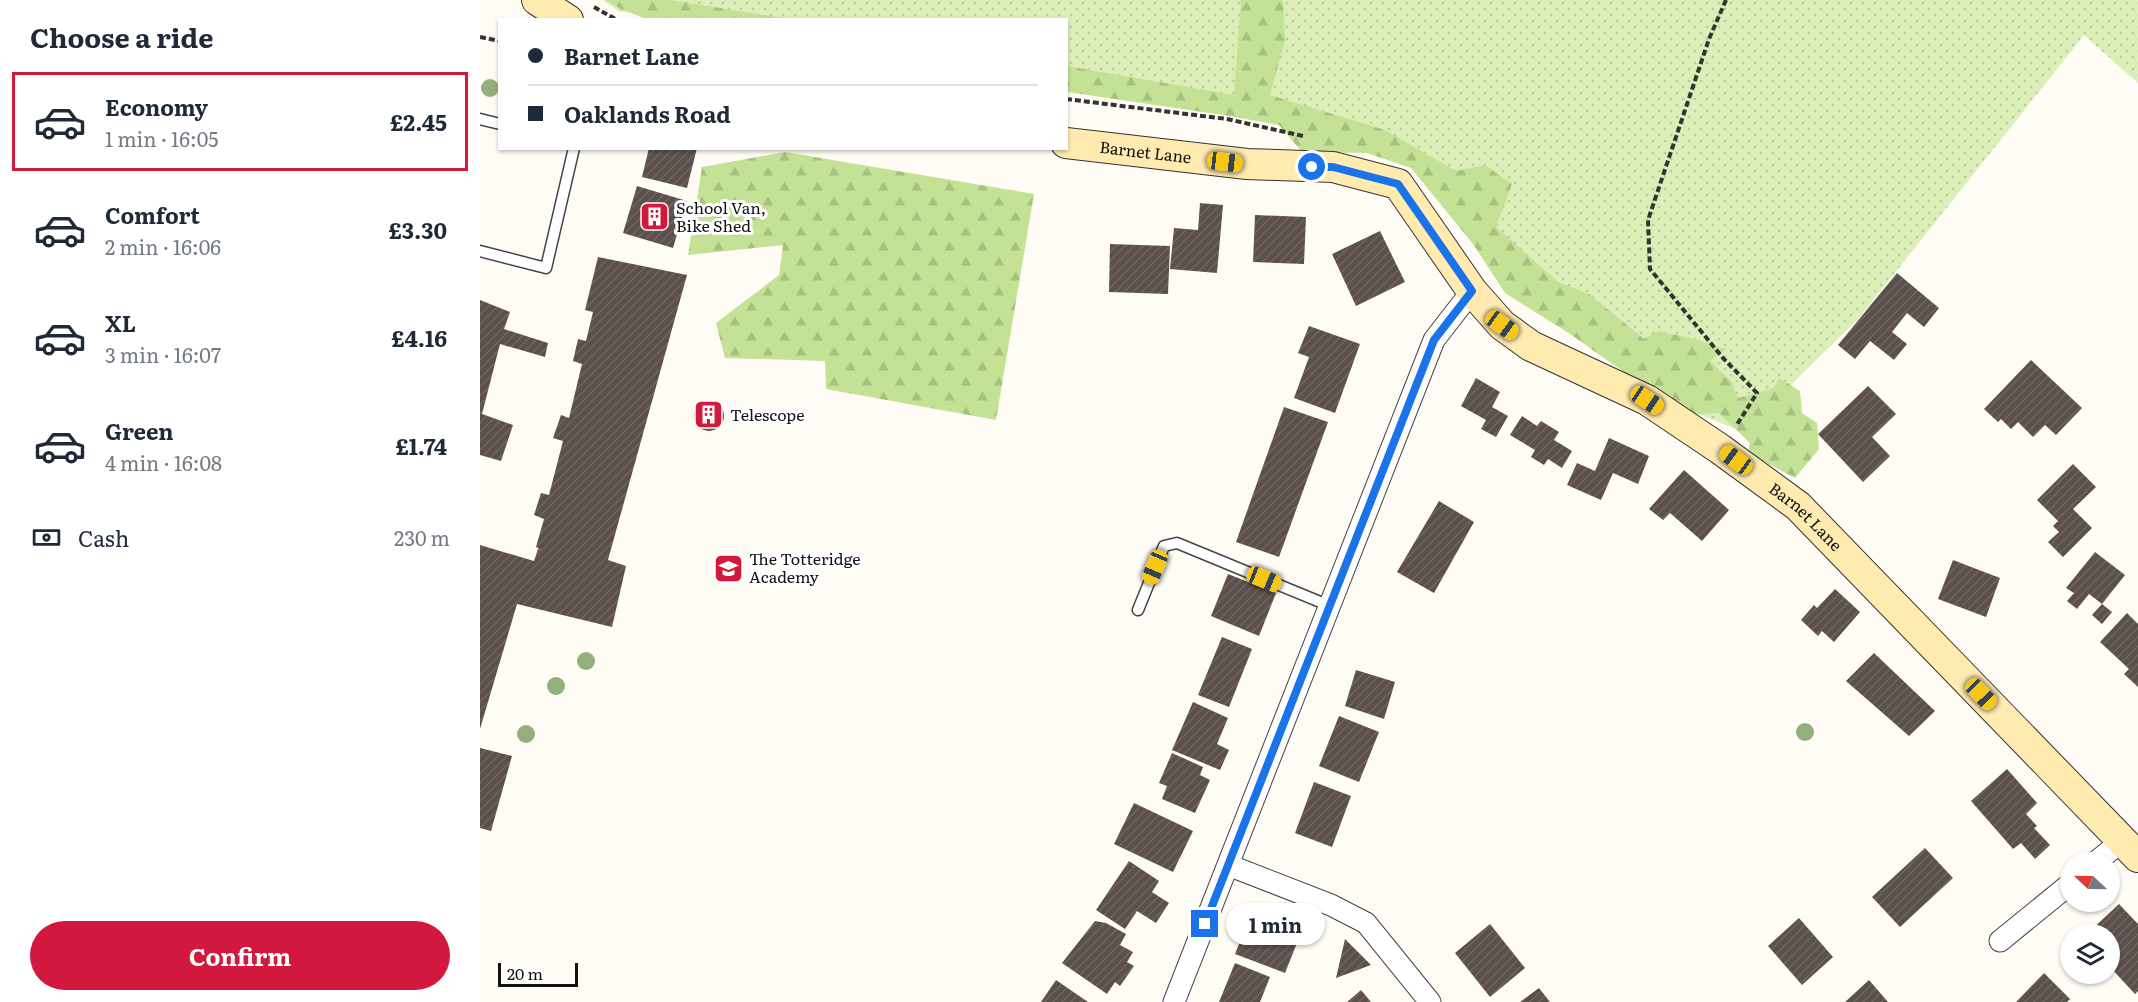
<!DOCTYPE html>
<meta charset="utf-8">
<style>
:root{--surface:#fff;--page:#f2f2f3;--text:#1f2937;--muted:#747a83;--line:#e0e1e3;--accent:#d2183c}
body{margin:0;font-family:Literata,serif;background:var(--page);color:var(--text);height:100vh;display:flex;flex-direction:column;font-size:22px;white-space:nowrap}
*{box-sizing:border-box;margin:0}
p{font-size:20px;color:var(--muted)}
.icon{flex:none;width:33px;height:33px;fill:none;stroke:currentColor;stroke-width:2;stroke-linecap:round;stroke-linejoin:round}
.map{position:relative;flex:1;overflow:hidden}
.panel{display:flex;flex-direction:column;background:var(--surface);width:480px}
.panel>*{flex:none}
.banner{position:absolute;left:18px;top:18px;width:570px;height:132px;border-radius:0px;box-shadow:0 2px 4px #0004;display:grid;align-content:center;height:132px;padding:0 30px;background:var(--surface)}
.needle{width:39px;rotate:292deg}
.tools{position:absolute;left:1580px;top:852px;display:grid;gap:12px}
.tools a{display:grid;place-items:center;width:60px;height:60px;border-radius:50%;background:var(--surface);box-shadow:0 2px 4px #0004;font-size:30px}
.scale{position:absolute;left:18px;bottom:15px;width:80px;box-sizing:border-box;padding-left:6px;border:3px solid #111;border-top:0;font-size:16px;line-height:21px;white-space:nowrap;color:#111;-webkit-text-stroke:4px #fff;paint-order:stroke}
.end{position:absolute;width:27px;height:27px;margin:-14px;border:8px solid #1a73e8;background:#fff;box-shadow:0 0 0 3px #fff}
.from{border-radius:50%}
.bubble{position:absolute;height:42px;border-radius:21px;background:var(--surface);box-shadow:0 2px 4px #0004;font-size:20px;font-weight:700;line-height:42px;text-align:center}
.car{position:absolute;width:18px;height:36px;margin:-18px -9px;border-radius:8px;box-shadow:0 0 4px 2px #0007;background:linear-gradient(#f5c518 24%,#345 0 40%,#f5c518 0 76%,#345 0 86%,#f5c518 0)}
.banner b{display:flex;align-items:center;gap:21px;height:57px;font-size:22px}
.banner b+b{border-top:2px solid var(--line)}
.banner i{width:15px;height:15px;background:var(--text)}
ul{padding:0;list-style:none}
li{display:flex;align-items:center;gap:18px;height:99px;margin:0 12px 9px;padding:0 18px;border:3px solid transparent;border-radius:0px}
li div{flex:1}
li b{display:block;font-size:22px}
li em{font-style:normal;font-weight:700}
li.selected{border-color:var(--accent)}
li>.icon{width:54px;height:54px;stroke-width:1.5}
h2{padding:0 30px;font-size:27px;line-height:72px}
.pay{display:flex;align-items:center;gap:15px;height:66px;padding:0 30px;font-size:22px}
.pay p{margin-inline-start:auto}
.cta{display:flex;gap:12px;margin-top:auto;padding:12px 30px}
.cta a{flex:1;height:69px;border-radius:36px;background:var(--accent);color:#fff;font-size:24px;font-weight:700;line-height:69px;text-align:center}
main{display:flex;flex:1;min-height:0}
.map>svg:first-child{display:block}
.grass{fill:url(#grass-dots)}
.forest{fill:url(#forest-firs)}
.building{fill:url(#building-hatch)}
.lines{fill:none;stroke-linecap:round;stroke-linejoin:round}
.lane-casing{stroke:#444;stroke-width:13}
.street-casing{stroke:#444;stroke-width:23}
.secondary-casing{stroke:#333;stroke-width:32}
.path{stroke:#333;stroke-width:4;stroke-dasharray:6 3;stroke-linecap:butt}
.lane{stroke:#fff;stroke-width:10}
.street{stroke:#fff;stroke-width:21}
.secondary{stroke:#ffebb0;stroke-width:30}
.tree{fill:#92b07b}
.route{stroke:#1a73e8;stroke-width:8}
.labels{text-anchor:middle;stroke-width:6;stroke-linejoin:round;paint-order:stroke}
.street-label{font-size:16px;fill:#111;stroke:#fff}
.poi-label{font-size:16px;fill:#111;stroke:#fff;text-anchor:start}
</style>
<main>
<section class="panel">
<h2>Choose a ride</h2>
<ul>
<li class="selected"><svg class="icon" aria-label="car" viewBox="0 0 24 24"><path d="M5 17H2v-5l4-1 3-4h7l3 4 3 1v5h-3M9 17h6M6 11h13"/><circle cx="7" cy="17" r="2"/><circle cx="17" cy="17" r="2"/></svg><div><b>Economy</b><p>1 min · 16:05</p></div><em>£2.45</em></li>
<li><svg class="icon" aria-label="car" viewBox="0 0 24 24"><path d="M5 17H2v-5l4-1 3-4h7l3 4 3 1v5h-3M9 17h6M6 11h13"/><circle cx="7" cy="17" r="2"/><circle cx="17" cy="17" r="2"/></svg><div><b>Comfort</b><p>2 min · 16:06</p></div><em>£3.30</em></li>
<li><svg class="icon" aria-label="car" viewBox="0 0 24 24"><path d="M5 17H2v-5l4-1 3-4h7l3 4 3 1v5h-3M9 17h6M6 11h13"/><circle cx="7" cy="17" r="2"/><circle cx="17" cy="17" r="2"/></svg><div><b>XL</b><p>3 min · 16:07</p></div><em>£4.16</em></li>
<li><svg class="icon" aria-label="car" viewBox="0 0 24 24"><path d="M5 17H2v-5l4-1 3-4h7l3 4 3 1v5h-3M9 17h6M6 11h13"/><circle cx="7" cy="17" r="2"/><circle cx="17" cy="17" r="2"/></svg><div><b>Green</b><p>4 min · 16:08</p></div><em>£1.74</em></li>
</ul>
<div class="pay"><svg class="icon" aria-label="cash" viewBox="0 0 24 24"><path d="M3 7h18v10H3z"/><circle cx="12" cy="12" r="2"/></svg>Cash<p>230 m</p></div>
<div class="cta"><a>Confirm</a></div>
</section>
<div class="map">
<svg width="1658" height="1002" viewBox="0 0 1658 1002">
<defs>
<pattern id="grass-dots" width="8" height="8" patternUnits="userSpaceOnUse" patternTransform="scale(1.5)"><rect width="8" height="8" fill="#ddefb9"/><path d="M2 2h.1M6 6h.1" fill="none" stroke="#bdcc9e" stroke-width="1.8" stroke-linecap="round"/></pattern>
<pattern id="forest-firs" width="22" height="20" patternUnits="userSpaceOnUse" patternTransform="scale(1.5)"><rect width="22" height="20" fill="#c3e296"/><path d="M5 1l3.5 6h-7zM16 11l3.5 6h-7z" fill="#a6c180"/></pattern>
<pattern id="building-hatch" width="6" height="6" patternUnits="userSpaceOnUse" patternTransform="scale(1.5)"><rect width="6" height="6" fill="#5b504c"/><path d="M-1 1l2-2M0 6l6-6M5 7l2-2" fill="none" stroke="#6e6562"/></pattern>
</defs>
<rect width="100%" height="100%" fill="#fffcf5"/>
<path class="grass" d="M123,0h1535v83l-54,-48 -225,283 -116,114 -59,-24 -262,-245 -163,-51 -192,-30 -1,-62 -394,-1 -54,-8z"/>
<path class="forest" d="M126,0h64l120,19h-144l-27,-11z
M761,0h42l2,40 -15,55 115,35 71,41 29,-6 27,19 -16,43 62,55 31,12 55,45 14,-8 41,9 26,9 -15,12 22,21 6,16 36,-10 5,-10 21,13 2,22 15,10 2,26 -24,29 -47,-25 2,-10 -31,-30 -34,2 -115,-81 -65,-41 -32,-49 -62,-76 -44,-15 -65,-1 -23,-27 -56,-10 -156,-23v-26l167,29z
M305,152l249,42 -38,226 -170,-31 -1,-28 -100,-3 -9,-35 63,-48 4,-30 -95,10 14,-88z"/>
<path class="building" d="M169,148h48l-10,40 -45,-11z
M157,186l50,15 -14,47 -50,-15z
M720,203l23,2 -6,68 -47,-4 4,-41 24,2z
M775,215l51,2 -2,47 -51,-2z
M900,231l25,51 -49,24 -24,-52z
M630,244l60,2 -2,48 -59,-2z
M118,257l89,18 -79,285 18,6 -14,61 -95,-23 -37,125v-184l54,16 4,-12 3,1 -5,-3 8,-28 -10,-4 7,-22 8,2 14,-54 -10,-3 8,-23 8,3 13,-54 -9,-3 5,-22 8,2 7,-29 -8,-2z
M1417,273l42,35 -15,19 -17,-14 -15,19 15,12 -13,16 -24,-19 -15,18 -17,-14z
M0,300l30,12 -6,17 44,14 -3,14 -45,-13 -18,70 31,11 -12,36 -21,-6z
M829,326l51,18 -25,69 -41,-15 15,-41 -11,-4z
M1551,360l51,48 -26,27 -11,-10 -12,12 -15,-15 -7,7 -10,-10 -3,3 -14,-13z
M996,378l24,14 -8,15 16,9 -12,21 -15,-8 5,-9 -25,-14z
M1388,386l28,28 -24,23 18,19 -27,26 -45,-48z
M214 416a15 15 0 1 1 30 0a15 15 0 1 1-30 0Z
M804,407l44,15 -49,135 -43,-15z
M1042,416l15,10 4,-5 18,11 -5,8 18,11 -10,17 -14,-9 -4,6 -13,-8 4,-7 -25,-15z
M1129,438l40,18 -11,28 -25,-11 -12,27 -34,-15 10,-22 18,8z
M1593,464l23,23 -23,22 19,19 -29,29 -15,-15 11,-10 -6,-6 5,-5 -21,-21z
M1204,470l45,40 -27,31 -32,-28 -7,7 -14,-11z
M959,501l35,21 -40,71 -37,-21z
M1615,552l30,23 -23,29 -13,-10 -12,15 -10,-8 7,-8 -8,-5z
M1473,560l47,18 -14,39 -48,-18z
M748,574l48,19 -17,43 -48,-20z
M1355,589l25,23 -26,30 -12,-11 -4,5 -17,-16 13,-15 3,3z
M1622,604l10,8 -10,12 -10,-9z
M1647,613l11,11v63l-14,-13 5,-5 -29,-27z
M742,637l30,12 -23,58 -31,-12z
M1394,653l61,58 -26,25 -63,-55z
M876,670l39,12 -11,37 -39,-13z
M713,702l35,16 -11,26 12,6 -9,20 -48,-20z
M859,716l40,16 -20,50 -40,-16z
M0,748l32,8 -21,75 -11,-3z
M692,753l31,14 -3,8 10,5 -15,33 -33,-14 5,-13 -8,-3z
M1527,769l30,34 -11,11 11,12 -3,2 16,17 -15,14 -14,-16 -8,6 -42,-48z
M834,782l37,14 -19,51 -37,-14z
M654,803l59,28 -20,41 -59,-28z
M1445,848l28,30 -53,49 -28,-30z
M649,861l30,20 -7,11 17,11 -13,20 -19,-12 -12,18 -29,-19z
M1639,904l19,20v67l-3,3 -26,-28v-32h-18l-2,-2z
M773,909l50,19 -18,45 -50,-19z
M1319,918l34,39 -31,28 -34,-39z
M615,921l11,2 20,11 -6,11 13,7 -6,10 7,4 -14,20 -5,-4 -8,12 -45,-31z
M1010,924l35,44 -35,29 -35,-44z
M865,939l26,26 -35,13z
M755,963l35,14 -10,25h-41z
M1564,973l26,26 -3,3h-51z
M576,980l32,22h-47z
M1389,980l19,22h-43z
M1059,988l11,14h-30z
M881,990l10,12h-24z"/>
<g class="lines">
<defs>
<path id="lane" d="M0,119l20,5
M0,251l66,17 28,-120
M658,610l26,-64 13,-3 153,63"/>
<path id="street" d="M1616,862l27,-22
M748,865l103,40 35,18 64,79
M1520,941l70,-57
M694,1002l260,-662 38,-49"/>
<g id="secondary">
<path d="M57,0l31,20"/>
<path id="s1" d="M586,143l181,21 86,3 65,17 74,107 30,34 29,21 116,54 73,49 78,57 340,351"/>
</g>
</defs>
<use href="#lane" class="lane-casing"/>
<use href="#street" class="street-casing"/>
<use href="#secondary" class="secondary-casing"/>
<path class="path" d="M1246,0l-17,39 -61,181 2,49 73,89 34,35 -21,33
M114,7l23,13
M0,37l20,4
M586,99l161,20 76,17"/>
<use href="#lane" class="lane"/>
<use href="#street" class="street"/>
<use href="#secondary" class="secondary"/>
</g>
<g class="tree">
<circle cx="10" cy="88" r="9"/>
<circle cx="106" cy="661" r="9"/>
<circle cx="76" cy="686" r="9"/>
<circle cx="1325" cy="732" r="9"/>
<circle cx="46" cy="734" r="9"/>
</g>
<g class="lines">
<path class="route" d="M725,924l229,-584 38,-49 -74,-107 -65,-17h-21"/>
</g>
<defs>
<symbol id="building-square" viewBox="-11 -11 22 22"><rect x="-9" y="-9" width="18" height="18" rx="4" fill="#d2183c" stroke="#fff"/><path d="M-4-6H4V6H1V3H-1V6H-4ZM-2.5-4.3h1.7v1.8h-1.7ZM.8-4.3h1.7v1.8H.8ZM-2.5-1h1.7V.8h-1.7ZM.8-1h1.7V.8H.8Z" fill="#fff"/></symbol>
<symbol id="school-square" viewBox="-11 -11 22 22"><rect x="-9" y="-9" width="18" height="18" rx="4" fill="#d2183c" stroke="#fff"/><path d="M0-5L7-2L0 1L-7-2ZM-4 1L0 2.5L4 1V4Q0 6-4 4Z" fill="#fff"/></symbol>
</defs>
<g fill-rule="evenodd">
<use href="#building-square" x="158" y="200" width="33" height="33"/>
<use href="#building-square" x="212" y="398" width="33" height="33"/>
<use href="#school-square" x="232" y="552" width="33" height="33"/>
</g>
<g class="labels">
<g class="street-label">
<text dy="6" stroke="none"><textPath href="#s1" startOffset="80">Barnet Lane</textPath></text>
<text dy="6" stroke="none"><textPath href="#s1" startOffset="872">Barnet Lane</textPath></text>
</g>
<g class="poi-label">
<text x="196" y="214">School Van,<tspan x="196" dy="18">Bike Shed</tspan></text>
<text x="250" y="421">Telescope</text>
<text x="269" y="565">The Totteridge<tspan x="269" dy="18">Academy</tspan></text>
</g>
</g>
</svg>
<div class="tools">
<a><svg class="needle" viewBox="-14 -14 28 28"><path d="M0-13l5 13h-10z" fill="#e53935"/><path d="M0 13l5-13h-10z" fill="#747a83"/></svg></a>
<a><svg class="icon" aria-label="layers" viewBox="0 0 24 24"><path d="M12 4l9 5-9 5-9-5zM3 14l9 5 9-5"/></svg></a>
</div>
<div class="scale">20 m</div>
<i class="end from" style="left:832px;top:167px"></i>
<i class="end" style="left:725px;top:924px"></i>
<div class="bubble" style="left:746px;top:903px;width:99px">1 min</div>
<i class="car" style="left:745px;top:162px;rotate:97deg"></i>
<i class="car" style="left:1022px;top:325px;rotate:126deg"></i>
<i class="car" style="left:1167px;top:400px;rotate:124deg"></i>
<i class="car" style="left:1256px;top:460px;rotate:306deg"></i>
<i class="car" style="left:675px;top:567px;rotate:203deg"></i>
<i class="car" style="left:784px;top:579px;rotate:112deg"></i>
<i class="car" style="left:1501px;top:694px;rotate:136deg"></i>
<div class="banner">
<b><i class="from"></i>Barnet Lane</b>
<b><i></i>Oaklands Road</b>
</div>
</div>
</main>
